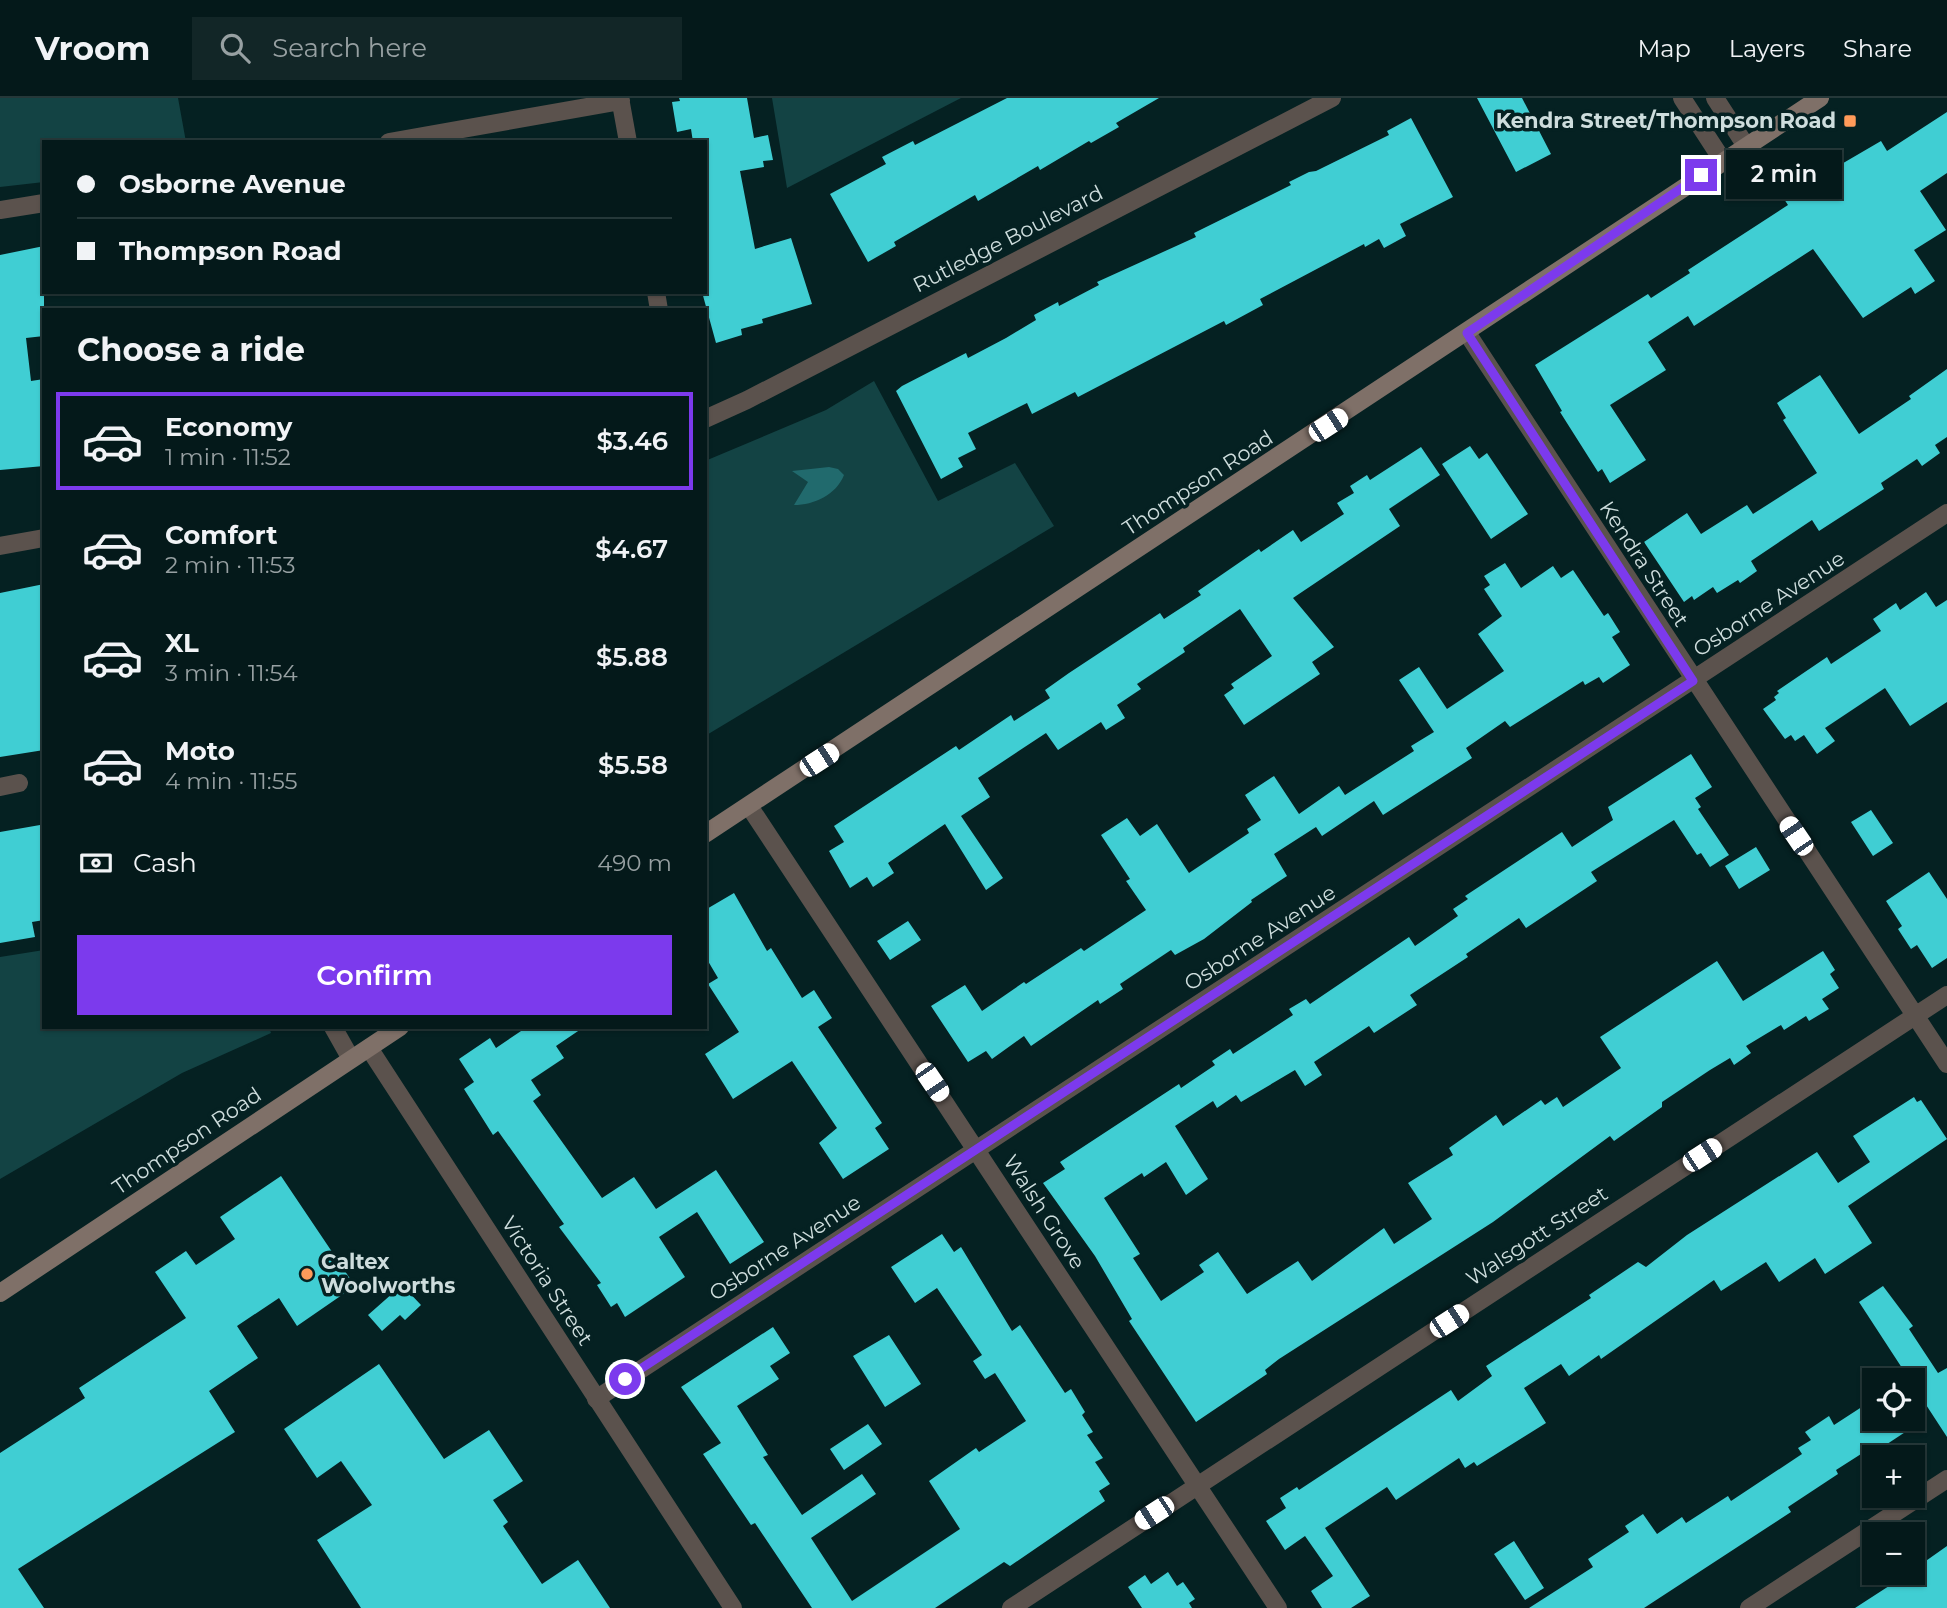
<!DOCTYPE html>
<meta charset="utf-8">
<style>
:root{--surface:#04191a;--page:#122627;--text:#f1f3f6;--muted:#97a0a2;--line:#253839;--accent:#7c3aed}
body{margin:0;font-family:Montserrat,sans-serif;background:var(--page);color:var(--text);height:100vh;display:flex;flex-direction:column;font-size:26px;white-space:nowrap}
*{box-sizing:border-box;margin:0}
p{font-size:23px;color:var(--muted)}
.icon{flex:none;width:38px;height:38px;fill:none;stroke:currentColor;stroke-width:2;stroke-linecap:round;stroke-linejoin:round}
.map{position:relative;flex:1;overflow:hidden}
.details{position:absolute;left:42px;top:210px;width:665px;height:721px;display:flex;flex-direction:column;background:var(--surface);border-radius:0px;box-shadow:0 2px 5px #0004,0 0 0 2px var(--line)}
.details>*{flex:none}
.guide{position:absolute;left:42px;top:42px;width:665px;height:154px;border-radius:0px;box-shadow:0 2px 5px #0004,0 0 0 2px var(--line);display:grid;align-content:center;height:154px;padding:0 35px;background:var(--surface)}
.tools{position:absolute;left:1862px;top:1270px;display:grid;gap:14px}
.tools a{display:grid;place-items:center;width:63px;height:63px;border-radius:0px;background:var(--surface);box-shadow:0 2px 5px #0004,0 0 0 2px var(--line);font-size:35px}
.end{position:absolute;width:32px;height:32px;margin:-16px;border:9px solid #7c3aed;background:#fff;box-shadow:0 0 0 4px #fff}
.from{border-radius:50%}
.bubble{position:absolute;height:49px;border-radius:0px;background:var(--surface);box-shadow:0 2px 5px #0004,0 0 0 2px var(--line);font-size:23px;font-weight:600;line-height:49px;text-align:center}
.car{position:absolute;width:21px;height:42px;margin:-21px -10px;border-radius:9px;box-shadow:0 0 5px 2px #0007;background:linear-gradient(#fff 24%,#345 0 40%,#fff 0 76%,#345 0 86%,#fff 0)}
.guide b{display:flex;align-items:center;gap:24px;height:66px;font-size:26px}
.guide b+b{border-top:2px solid var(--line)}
.guide i{width:18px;height:18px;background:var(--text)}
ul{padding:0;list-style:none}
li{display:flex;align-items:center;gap:21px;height:98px;margin:0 14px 10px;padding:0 21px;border:4px solid transparent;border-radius:0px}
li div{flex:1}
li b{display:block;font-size:26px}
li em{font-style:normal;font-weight:600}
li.on{border-color:var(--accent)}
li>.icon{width:63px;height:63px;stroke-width:1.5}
h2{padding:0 35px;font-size:32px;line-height:84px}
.pay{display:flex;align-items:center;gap:18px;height:77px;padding:0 35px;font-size:26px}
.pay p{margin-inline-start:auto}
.action{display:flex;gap:14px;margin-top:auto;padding:14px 35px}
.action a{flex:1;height:80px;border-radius:0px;background:var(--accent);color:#fff;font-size:28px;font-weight:600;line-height:80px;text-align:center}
header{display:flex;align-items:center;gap:42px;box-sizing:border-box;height:98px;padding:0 35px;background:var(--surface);border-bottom:2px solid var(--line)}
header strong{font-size:33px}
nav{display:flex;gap:38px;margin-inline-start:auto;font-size:24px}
.search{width:490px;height:63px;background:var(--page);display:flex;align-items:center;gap:18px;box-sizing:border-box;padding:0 24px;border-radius:0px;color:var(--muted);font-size:26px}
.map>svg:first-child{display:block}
.green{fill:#134344}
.water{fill:#216a6d}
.building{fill:#40ced3}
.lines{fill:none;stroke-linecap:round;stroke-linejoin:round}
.minor{stroke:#5b524d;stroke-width:18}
.tertiary{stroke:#5b524d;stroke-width:18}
.secondary{stroke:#7f7068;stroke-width:18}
.route{stroke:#7c3aed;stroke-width:9}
.poi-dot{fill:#ff9b5a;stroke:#052122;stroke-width:2.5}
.labels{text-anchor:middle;stroke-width:7;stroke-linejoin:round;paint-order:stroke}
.poi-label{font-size:21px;font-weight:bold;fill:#cedddd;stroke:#052122;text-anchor:end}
.street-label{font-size:21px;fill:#cedddd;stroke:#052122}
</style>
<header>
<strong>Vroom</strong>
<div class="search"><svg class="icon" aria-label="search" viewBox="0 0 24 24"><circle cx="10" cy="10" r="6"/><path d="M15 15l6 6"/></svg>Search here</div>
<nav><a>Map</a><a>Layers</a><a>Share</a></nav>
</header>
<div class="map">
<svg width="1947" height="1510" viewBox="0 0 1947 1510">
<rect width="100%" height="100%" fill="#052122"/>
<path class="green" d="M0,0h178l8,44h-142v40l-44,5z
M772,0h189l-174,90z
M874,283l64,120 77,-38 39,63 -349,210v-275l121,-51z
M44,852v77h225l2,6 -89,40 -182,106v-222z"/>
<path class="water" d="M829,369l9,2 6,6c-8,20 -30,30 -50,30l14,-23 -16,-11z"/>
<path class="building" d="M679,0h68l7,40 14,-3 5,25 -10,1 1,6 -24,4 15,78 36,-11 21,66 -50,15 1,4 -22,6 1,6 -26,8 -14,-51h3v-150h-12l-2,-13 -14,3 -5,-30 8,-1z
M1007,0h152l-43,25 3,4 -28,16 -2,-2 -49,29 -2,-4 -60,35 -3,-6 -81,47 2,4 -28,16 -38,-68 56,-30 -4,-7 31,-16 2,4z
M1477,0h45l29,56 -35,18z
M1947,14v61l-27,18 26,39 -32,20 21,31 -20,13 -4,-7 -48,31 -50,-69 -119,77 -6,-10 -40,26 18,28 -56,35 36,55 -36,23 -8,-14 -4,3 -38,-60 2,-1 -27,-46 113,-71 3,4 39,-25 -2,-3 100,-65 -4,-6 37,-23 60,-35 6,10z
M1411,20l42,79 -53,27 6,12 -22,12 -5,-9 -14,8 -1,-3 -104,55 3,6 -37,20 -2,-4 -146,76 -3,-5 -43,22 -5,-11 -59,30 8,16 -18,9 5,9 -22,12 -45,-88 6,-5 64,-33 2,5 38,-20 30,-18 -2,-5 24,-13 1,4 40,-21 -2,-3 99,-45 -2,-4 97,-48 -2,-3 20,-10 7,-1 73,-36 -2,-4z
M44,148v90l-18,2 5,43 13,-2v87l-44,4v-215z
M1947,271v68l-12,8 5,8 -18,13 -5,-7 -36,24 3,6 -65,42 -7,-11 -61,41 6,10 -17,12 -2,-3 -21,13 -4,-6 -19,13 -2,-4 -8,6 -40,-60 43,-29 14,21 46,-29 6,9 64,-41 -34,-53 3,-2 -9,-15 43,-28 39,59 52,-35 -2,-3z
M1470,348l9,13 8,-6 41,61 -37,25 -49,-75z
M1421,349l19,28 -51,34 11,17 -107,72 41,49 -22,15 8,12 -76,51 -20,-30 10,-7 -3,-4 41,-28 -32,-47 -57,39 2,4 -48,32 4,5 -24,16 8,13 -19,12 -5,-8 -43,28 -12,-17 -68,45 12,19 -29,19 42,62 -17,12 -41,-66 -57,39 6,10 -21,14 -6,-10 -17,11 -21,-37 15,-9 -10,-16 122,-80 3,4 52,-35 3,6 36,-23 -5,-8 24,-17 91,-60 4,6 37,-24 -3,-4 61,-42 2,3 32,-22 8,12 43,-28 -7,-11 17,-10 -4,-7 17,-11 3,5z
M1505,465l16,25 32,-22 8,12 12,-8 31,46 4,-3 12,19 -8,5 18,28 -27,18 -4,-6 -14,8 -2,-4 -73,46 -5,-6 -39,27 6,10 -89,57 -9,-14 -52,35 -6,-9 -42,27 13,22 -36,24 1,2 -48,37 -29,16 -4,-5 -51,34 3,5 -23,15 -2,-4 -67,46 -7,-10 -32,23 -6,-8 -18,11 -37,-56 34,-21 17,26 42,-29 2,2 55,-36 3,3 62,-41 -20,-29 4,-2 -29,-44 26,-17 13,18 17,-12 32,49 60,-40 -2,-4 14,-9 -16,-25 29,-19 25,38 40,-28 6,9 69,-44 -3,-5 23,-14 -35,-52 20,-13 28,42 57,-38 -26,-37 24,-18 -18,-27 6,-4 -6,-9z
M44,486v166l-44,7v-164z
M1926,494l10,15 11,-7v102l-37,24 -25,-38 -60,40 10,13 -18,13 -13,-19 -9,6 -4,-6 -6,4 -22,-30 13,-9 -2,-3 5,-4 -2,-2 50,-34 4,7 50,-33 -8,-12 23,-16 4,7z
M1691,656l21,33 -17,11 6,9 -3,2 31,46 -19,12 -9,-14 -4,2 -23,-35 -83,52 6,9 -71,47 -7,-10 -53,36 2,3 -58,38 7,10 -43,28 -5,-7 -55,36 8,13 -17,11 -10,-16 -54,32 -5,-7 -19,13 -4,-7 -38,25 33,53 -22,16 -20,-33 -22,15 -2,-4 -38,25 36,56 -7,4 28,43 43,-29 -5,-7 19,-13 29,42 51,-33 14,20 72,-53 10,16 38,-25 -24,-36 45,-28 -4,-7 47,-33 7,11 38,-26 4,5 12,-8 6,10 58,-39 -21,-31 117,-76 26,40 80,-50 12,19 -5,4 9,14 -17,11 7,10 -20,12 -3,-5 -22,14 -3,-5 -35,21 5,7 -17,12 -4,-7 -20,12 -48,32v5l-48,34 -4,-5 -117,86 -214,137 -14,11 2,4 -71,48 -67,-101 3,-2 -37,-63 -52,-73 22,-14 -5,-7 119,-78 2,4 34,-23 -3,-4 18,-12 3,5 60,-39 -4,-6 17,-10 4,5 99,-67 6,9 43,-30 -5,-7 15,-10 -3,-3 97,-64 10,15 41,-27 -5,-13z
M1871,712l22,33 -20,13 -22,-34z
M40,727l4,23v72l-12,2 3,15 -35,6v-111z
M1756,749l14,23 -31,19 -14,-23z
M1929,774l18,27v59l-15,10 -15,-23 -6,4 -13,-20 4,-3 -16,-25z
M734,795l33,58 4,-3 31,50 12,-8 18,28 -14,9 64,96 -7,5 14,21 -46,30 -24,-36 18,-15 -45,-67 -59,38 -28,-45 34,-22 -31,-48 10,-6 -13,-22v-46z
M908,823l13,19 -31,20 -13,-19z
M527,929h57l-28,19 8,12 -33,22 10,15 -8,6 69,97 32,-21 22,32 60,-39 48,72 -34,22 -33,-52 -38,25 26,40 -60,40 -8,-14 -6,4 -14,-22 4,-2 -42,-56 5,-3 -66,-93 -5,4 -29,-46 10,-7 -15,-23 31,-21 6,10z
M1914,999l3,5 4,-2 26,39 -99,67 24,37 -47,31 -10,-16 -36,24 -13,-20 -45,29 -7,-11 -113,79 -2,-4 -30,21 -8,-12 -37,24 22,35 -69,43 -3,-4 -9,6 -6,-10 -63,42 -9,-13 -62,41 45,68 -19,12h-29l-11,-17 22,-15 -28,-40 -20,14 -19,-29 20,-13 -6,-10 17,-11 2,3 152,-100 7,11 34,-25 -6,-10 105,-68 -2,-3 49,-33 8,5 41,-32 130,-83 21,31 32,-21 -17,-26z
M281,1078l74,110 -58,40 -18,-28 -42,28 21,32 -49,33 26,41 -217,137 26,39h-44v-155l85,-55 -6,-10 107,-70 -31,-46 31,-21 10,14 39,-26 -15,-22z
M942,1136l12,18 7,-5 51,84 8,-6 45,68 6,-4 14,23 -3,3 11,17 -6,3 16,23 -8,4 15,22 -11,7 6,10 -95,65 -6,-4 -69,46h-123l-57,-85 -4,2 -48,-71 18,-11 -40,-56 92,-60 17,26 -20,13 9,13 -42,27 31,49 -5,2 39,58 60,-41 14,20 -65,44 41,63 108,-72 -31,-48 47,-33 3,4 47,-31 -31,-48 -10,6 -12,-18 9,-6 -45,-67 -22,15 -24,-36z
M402,1187l19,20 -16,15 -5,-5 -18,16 -14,-16z
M1883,1188l30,40 -4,3 29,44 9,-5v69l-88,-135z
M889,1237l32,49 -36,23 -32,-51z
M379,1266l65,95 45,-29 34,51 -30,19 15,22 -5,4 39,58 36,-24 32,48h-249l-44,-68 55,-35 -31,-44 -24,17 -33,-49z
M1874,1301v20h51l-50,33 -3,-5 -36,23 2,4 -50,33 3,5 -147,96h-115l64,-41 -5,-8 41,-27 -4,-6 18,-12 14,20 25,-17 4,6 42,-27 3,5 71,-47 -4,-6 13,-8 -6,-8 24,-16 5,9z
M868,1326l14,20 -38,26 -14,-21z
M1514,1443l30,47 -19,12 -31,-46z
M1947,1448v62h-92l34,-22 -3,-4 12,-9h15v-3z
M1168,1474l9,14 6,-4 12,17 -6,4 3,5h-50l-14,-21 17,-12 6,9z"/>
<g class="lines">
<path class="minor" d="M620,0l8,44
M1682,0l41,63
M1715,0l31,48
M389,44l232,-41
M0,112l44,-7
M656,194l3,18
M1467,235l480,731
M705,321l42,-19 585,-302
M0,448l44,-8
M0,689l19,-4
M749,708l529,802
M333,929l18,32
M596,1301l1351,-886
M1011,1510l936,-613
M1749,1510l198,-129"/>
<path class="tertiary" d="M369,950l364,560"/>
<path class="secondary" d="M705,736l1115,-736
M0,1195l400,-266"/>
</g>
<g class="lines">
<path class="route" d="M625,1281l1068,-698 -226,-348 234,-158"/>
</g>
<g class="poi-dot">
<rect x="1843" y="16" width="14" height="14" rx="3.5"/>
<circle cx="307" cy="1176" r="7"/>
</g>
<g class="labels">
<g class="poi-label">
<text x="1836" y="30">Kendra Street/Thompson Road</text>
<text x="321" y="1171" text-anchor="start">Caltex<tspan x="321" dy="24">Woolworths</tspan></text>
</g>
<g class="street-label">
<text transform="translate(1008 141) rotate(-27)" y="7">Rutledge Boulevard</text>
<text transform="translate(1198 385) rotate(-33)" y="7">Thompson Road</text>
<text transform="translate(1644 466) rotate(57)" y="7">Kendra Street</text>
<text transform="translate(1769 506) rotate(-33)" y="7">Osborne Avenue</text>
<text transform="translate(1260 840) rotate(-33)" y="7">Osborne Avenue</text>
<text transform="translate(187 1043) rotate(-34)" y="7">Thompson Road</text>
<text transform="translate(1044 1114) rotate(57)" y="7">Walsh Grove</text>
<text transform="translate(1537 1138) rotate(-33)" y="7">Walsgott Street</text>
<text transform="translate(785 1150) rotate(-33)" y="7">Osborne Avenue</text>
<text transform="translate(547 1183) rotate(57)" y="7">Victoria Street</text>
</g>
</g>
</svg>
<div class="tools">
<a><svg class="icon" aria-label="locate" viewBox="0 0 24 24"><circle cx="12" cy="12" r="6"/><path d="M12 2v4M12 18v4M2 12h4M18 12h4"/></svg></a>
<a>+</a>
<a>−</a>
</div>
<i class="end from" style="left:625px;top:1281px"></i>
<i class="end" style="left:1701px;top:77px"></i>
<div class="bubble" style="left:1726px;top:52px;width:116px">2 min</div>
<i class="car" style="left:1328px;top:327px;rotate:57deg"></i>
<i class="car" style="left:819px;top:662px;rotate:57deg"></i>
<i class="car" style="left:1796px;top:738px;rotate:326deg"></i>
<i class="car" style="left:932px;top:984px;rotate:146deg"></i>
<i class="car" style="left:1702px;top:1057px;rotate:57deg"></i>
<i class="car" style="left:1449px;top:1223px;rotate:57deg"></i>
<i class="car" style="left:1154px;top:1415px;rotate:237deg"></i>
<div class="guide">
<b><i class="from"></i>Osborne Avenue</b>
<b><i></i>Thompson Road</b>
</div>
<section class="details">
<h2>Choose a ride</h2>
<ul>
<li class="on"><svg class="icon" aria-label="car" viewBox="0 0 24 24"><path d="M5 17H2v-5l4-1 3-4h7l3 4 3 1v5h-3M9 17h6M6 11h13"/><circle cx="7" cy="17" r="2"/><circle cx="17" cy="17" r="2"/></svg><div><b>Economy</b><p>1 min · 11:52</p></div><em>$3.46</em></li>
<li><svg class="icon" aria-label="car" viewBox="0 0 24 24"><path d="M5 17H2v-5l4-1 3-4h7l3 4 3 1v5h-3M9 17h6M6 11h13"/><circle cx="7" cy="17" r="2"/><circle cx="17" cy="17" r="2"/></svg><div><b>Comfort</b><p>2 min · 11:53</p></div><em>$4.67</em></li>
<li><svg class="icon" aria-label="car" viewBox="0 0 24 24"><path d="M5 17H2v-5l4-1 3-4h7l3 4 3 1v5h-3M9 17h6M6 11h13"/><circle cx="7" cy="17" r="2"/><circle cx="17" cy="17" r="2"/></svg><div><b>XL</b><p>3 min · 11:54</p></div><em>$5.88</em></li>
<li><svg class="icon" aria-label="car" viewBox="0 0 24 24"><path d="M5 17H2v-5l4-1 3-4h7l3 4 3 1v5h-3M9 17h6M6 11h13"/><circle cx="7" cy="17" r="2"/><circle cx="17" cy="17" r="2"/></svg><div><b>Moto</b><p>4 min · 11:55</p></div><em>$5.58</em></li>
</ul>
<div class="pay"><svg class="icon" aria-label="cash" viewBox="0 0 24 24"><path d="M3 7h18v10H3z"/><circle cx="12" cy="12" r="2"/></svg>Cash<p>490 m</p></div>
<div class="action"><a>Confirm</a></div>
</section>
</div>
